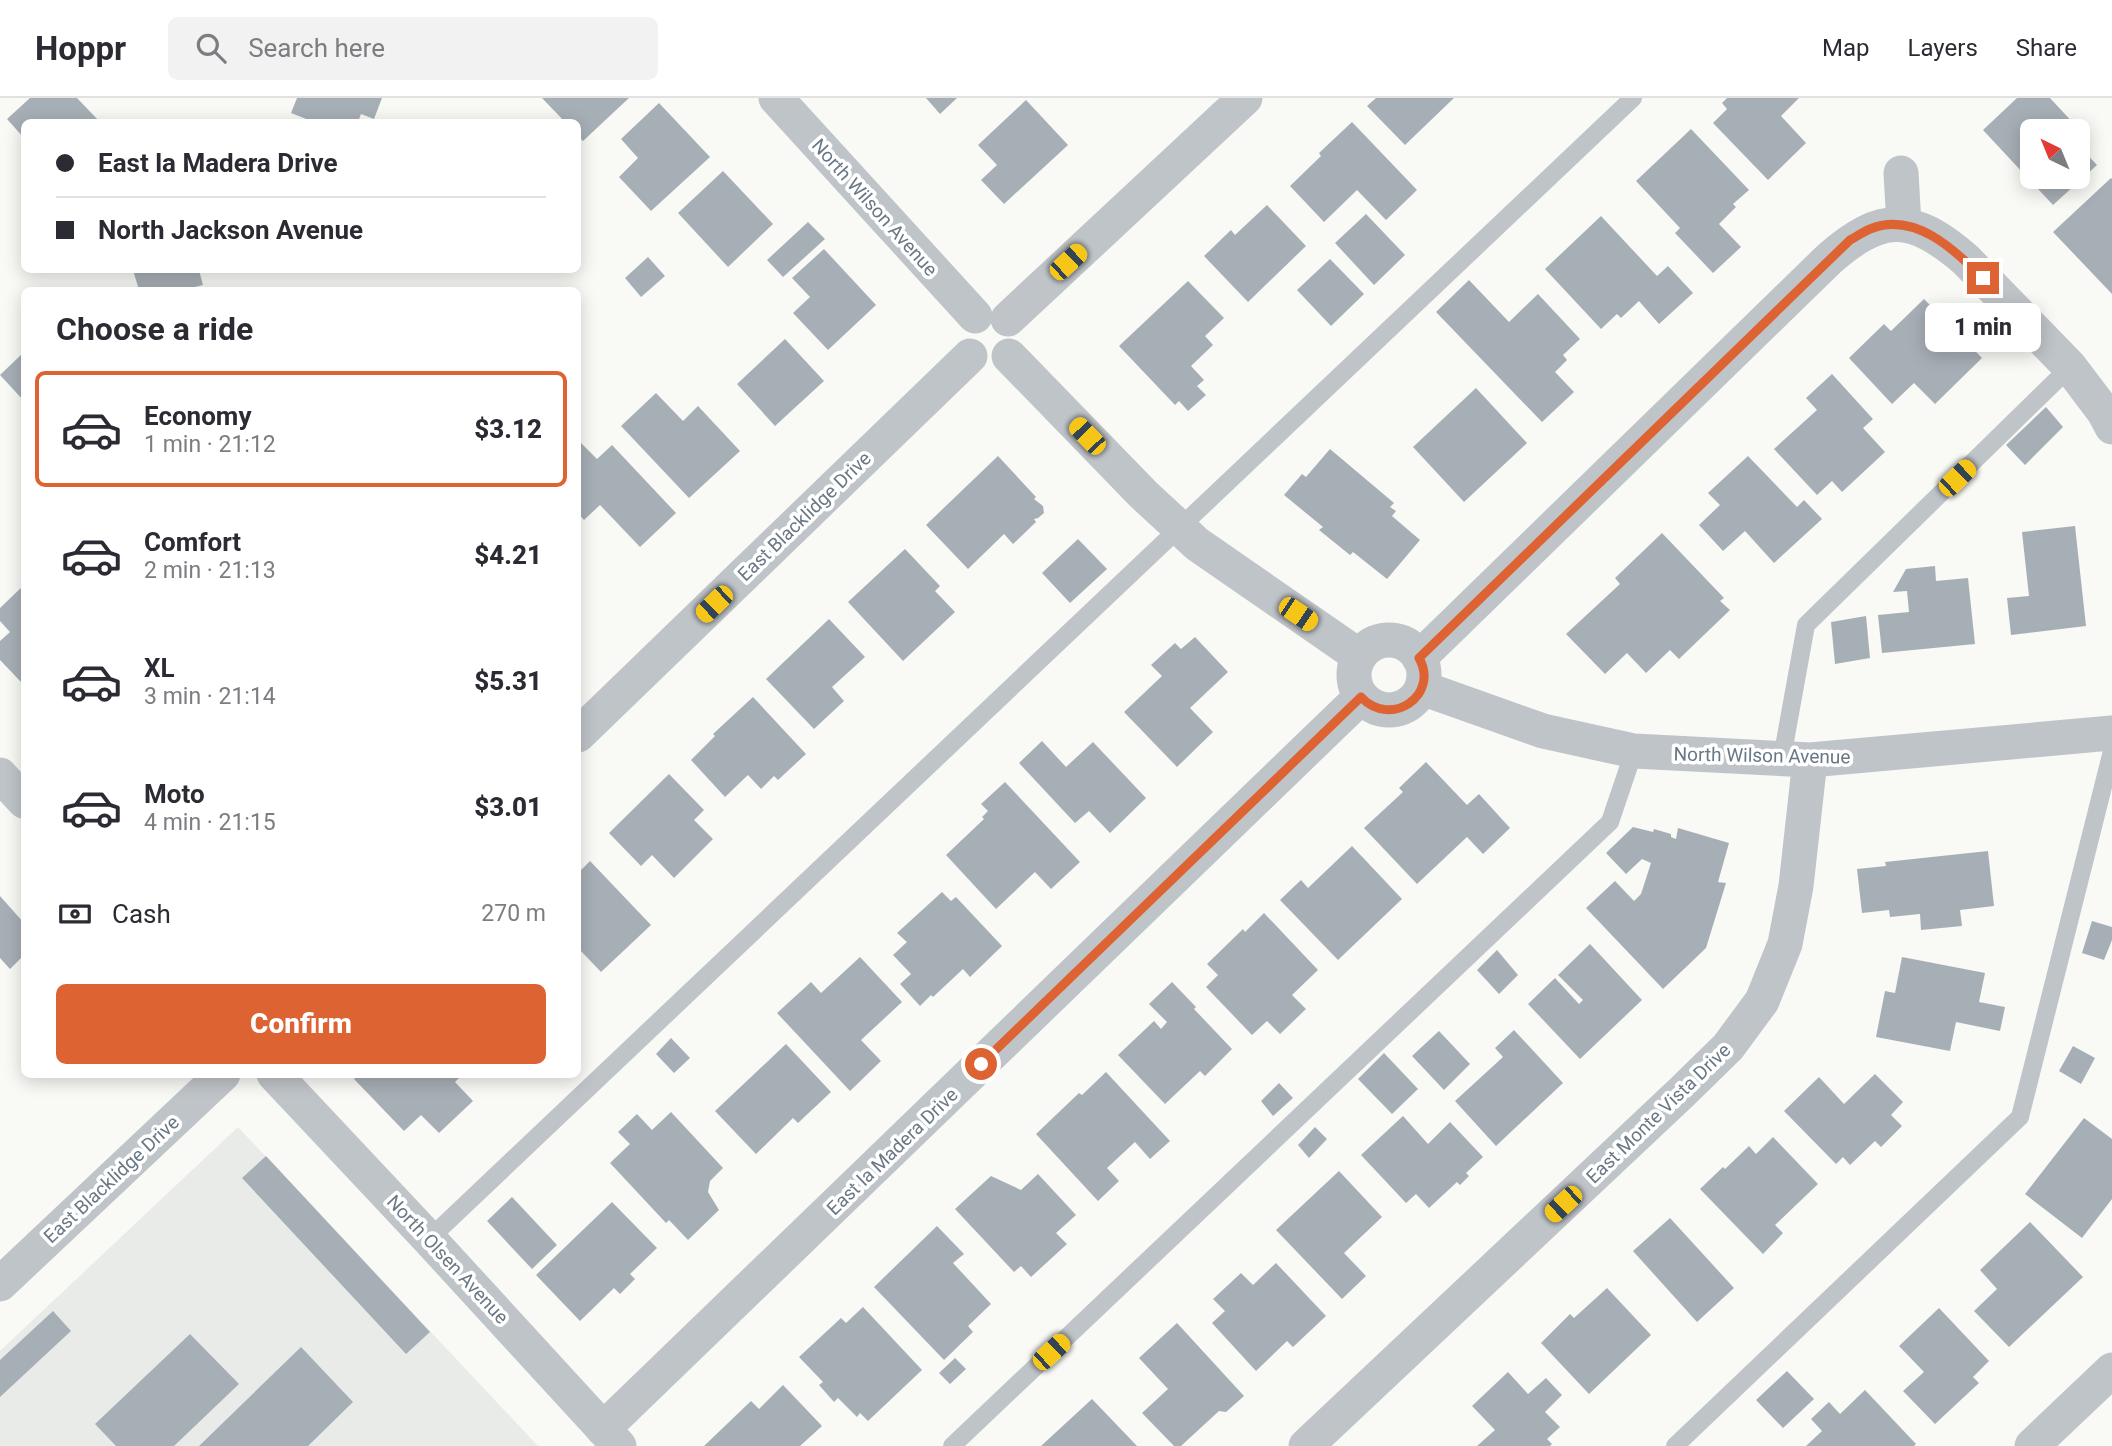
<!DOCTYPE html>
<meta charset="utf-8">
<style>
:root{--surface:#fff;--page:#f2f2f3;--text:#2b2b33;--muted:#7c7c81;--line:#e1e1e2;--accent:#dd6332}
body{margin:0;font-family:Roboto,sans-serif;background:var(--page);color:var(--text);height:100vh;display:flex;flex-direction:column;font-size:26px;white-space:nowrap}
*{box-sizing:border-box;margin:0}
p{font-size:23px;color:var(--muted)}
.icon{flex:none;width:38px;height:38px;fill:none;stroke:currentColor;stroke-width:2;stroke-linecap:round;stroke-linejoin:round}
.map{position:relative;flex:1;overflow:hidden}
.panel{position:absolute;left:21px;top:189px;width:560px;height:791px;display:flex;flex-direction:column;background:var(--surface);border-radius:10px;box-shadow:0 4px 18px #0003}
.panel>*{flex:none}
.top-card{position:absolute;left:21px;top:21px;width:560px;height:154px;border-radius:10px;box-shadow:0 4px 18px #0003;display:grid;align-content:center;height:154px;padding:0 35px;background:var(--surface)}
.needle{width:46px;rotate:317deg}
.buttons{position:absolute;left:2020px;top:21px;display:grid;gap:14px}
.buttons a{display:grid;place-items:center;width:70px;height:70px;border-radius:10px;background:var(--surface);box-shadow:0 4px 18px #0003;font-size:35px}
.end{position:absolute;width:32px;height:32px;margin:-16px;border:9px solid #dd6332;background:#fff;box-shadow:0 0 0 4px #fff}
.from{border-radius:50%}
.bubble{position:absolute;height:49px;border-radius:10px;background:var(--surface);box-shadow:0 4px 18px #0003;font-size:23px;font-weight:800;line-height:49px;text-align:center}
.car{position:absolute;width:21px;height:42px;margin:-21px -10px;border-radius:9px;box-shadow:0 0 5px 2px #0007;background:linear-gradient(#f5c518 24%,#345 0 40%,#f5c518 0 76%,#345 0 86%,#f5c518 0)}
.top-card b{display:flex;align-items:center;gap:24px;height:66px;font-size:26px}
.top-card b+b{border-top:2px solid var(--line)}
.top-card i{width:18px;height:18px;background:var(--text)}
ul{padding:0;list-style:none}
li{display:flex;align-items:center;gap:21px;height:116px;margin:0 14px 10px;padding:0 21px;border:4px solid transparent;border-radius:10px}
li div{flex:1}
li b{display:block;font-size:26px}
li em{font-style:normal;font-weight:800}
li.current{border-color:var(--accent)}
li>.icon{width:63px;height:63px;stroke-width:1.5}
h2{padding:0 35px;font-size:32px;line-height:84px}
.pay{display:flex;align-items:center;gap:18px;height:77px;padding:0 35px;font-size:26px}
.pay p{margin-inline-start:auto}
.primary-button{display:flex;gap:14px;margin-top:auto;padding:14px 35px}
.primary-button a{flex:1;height:80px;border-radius:10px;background:var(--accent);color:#fff;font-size:28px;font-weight:800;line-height:80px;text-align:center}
header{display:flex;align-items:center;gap:42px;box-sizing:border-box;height:98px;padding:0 35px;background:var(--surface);border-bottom:2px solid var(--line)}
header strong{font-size:33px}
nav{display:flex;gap:38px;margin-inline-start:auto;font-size:24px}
.search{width:490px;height:63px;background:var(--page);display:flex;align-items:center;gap:18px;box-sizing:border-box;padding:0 24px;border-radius:10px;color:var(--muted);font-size:26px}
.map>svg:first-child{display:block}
.built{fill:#e9ebe9}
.building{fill:#a7afb6}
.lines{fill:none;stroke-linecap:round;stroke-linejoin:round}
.lane{stroke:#bfc4c8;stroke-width:18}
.street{stroke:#bfc4c8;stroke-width:35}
.route{stroke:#dd6332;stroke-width:9}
.labels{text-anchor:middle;stroke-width:7;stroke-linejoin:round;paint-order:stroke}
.street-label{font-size:19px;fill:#697886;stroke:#fff}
</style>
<header>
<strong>Hoppr</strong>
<div class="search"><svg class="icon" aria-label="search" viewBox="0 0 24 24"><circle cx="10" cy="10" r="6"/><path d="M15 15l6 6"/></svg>Search here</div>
<nav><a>Map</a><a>Layers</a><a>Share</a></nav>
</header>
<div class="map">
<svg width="2112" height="1348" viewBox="0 0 2112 1348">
<rect width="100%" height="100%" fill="#f9f9f6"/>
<path class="built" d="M238,1029l300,319h-538v-95z"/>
<path class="building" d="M30,0h47l23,24h-76v16l-17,-19z
M297,0h85l-8,21 -13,-5 -3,8h-44l-23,-9z
M542,0h87l-46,43 -5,-5v-14h-13z
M926,0h31l-17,16z
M1376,0h78l-49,47 -38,-39z
M1727,0h72l-18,18 25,27 -38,37 -55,-57 14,-14 -5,-6z
M2017,0h33l26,28 -5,5h-39v46h45v-33l20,21 -44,40 -70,-75z
M1026,2l42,45 -64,59 -23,-24 16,-15 -19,-20z
M659,5l51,54 -59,54 -32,-34 19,-19 -17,-19z
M1352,24l65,68 -31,30 -29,-30 -33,32 -34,-36 31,-30 -2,-3z
M1691,31l58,61 -16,14 3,3 -17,17 22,23 -28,26 -38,-40 5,-5 -44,-47z
M723,73l50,53 -45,43 -50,-54z
M2111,80l1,1v115l-59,-62z
M1267,107l39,41 -58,56 -44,-46 27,-26 4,5z
M1366,116l39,41 -31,30 -39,-42z
M1601,118l56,60 11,-10 25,27 -34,31 -20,-23 -18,17 -4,-4 -16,15 -56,-60z
M808,124l17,17 -42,38 -16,-17z
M824,151l52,56 -48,45 -35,-37 17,-16 -18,-19z
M648,159l17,19 -24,21 -16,-19z
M1330,161l34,35 -33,32 -34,-36z
M133,172h66l4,15 -20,5h-44z
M1469,182l40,42 29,-28 42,45 -17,16 4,5 -12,12 19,20 -32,30 -106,-110z
M1188,183l36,37 -19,18 8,9 -22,21 13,14 -7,6 9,9 -18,16 -9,-10 -4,4 -56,-59z
M1924,201l58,59 -47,46 -21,-21 -22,21 -43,-46 35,-34 7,7z
M785,241l39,42 -49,45 -38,-42z
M24,254v49l-24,-26z
M1832,276l41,45 -10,9 22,24 -43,40 -10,-11 -15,14 -43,-46 43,-39 -11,-12z
M1476,290l51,55 -63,59 -51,-55z
M656,295l27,28 15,-15 42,45 -51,47 -68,-72z
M2046,309l17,20 -38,38 -19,-20z
M581,345l16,16 15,-14 64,68 -36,34 -40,-42 -16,15 -6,-7v-66z
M1330,351l64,54 -4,4 6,4 -4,5 28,24 -33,39 -34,-27 -3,3 -31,-25 4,-3 -39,-32 18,-21 4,3z
M998,358l38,41 -2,2 9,7 1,7 -6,5 -4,1 2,3 -23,22 -9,-10 -36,35 -42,-44z
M1748,358l49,51 7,-7 18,19 -48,44 -29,-32 -22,20 -24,-26 21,-20 -12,-12z
M2075,428l11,100 -75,9 -4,-37 22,-2 -7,-64z
M1662,435l62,65 -4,3 10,9 -51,49 -9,-9 -24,23 -19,-20 -22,21 -39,-40 54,-50 -5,-6z
M1078,441l29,30 -37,34 -28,-30z
M905,451l35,37 -5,5 20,21 -52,49 -55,-59z
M1935,468l1,15 32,-3 7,66 -93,9 -4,-38 31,-3 -2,-21 -14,1 13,-23z
M24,487v96l-2,2 -22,-23v-19l10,-9 -10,-11v-13z
M1866,518l4,42 -35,6 -4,-42z
M829,521l36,38 -33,30 12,14 -30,28 -48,-50z
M1195,539l33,35 -38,36 23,24 -36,35 -53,-55 38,-36 -11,-11 24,-22 6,6z
M753,599l53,57 -28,26 -4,-4 -13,13 -13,-14 -23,22 -34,-37 24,-24 -2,-2z
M1042,643l24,26 27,-25 53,56 -36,35 -21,-22 -14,12 -56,-60z
M1426,664l41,43 12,-11 31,34 -27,26 -16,-17 -50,47 -53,-56 39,-36 -4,-4z
M669,676l35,36 -10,10 19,19 -39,39 -22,-23 -11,11 -32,-33z
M1005,684l75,80 -29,27 -16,-17 -39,37 -50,-54 38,-36 -2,-2 6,-6 -7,-7z
M1633,729l20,5 1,-3 17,5v3l5,2 2,-11 51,15 -11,39 8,1 -20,65 -43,41 -77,-81 29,-27 19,20 7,-7 10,-31 -9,-4 -16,15 -20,-21z
M1352,748l50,53 -64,61 -58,-60 21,-20 7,8z
M1988,753l6,55 -34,4 2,16 -41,4 -1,-16 -30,3 -1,-7 -27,3 -5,-44 29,-3 -1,-4z
M590,763l61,64 -50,47 -23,-24v-75z
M942,794l9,9 5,-4 46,49 -32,31 -7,-8 -30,28 -2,-2 -11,11 -20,-22 11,-10 -18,-19 14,-13 -10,-9z
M0,798l24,27v32l-14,14 -10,-11z
M1264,815l54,57 -26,25 14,14 -26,25 -13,-13 -15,14 -46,-48 12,-12 -11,-11 36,-35 2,3z
M2092,823l20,6v13l-8,20 -22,-7z
M1590,846l52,56 -62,59 -52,-55 27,-26 24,26 4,-4 -25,-25z
M1497,852l21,25 -19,19 -22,-24z
M860,859l42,45 -41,38 20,21 -31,30 -73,-78 34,-31 10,11z
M1902,859l83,16 -6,29 26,5 -5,24 -44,-9 -6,29 -74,-14 9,-46 10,2z
M1172,884l24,25 -2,2 38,40 -27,27 -5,-5 -35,33 -47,-49 36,-34 7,8 6,-7 -18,-18z
M1514,932l49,53 -67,63 -41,-45 48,-44 -8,-9z
M1439,933l31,33 -26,26 -32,-34z
M671,940l19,20 -16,15 -18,-19z
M786,946l45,48 -33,31 -5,-5 -37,36 -41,-43z
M2073,948l22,12 -14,26 -22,-13z
M1384,955l34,36 -26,25 -34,-35z
M1106,974l64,69 -20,18 -15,-17 -28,26 12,13 -21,20 -62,-67 43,-41 3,2z
M359,976h104l-8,8 18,19 -34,32 -18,-18 -17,16 -50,-52z
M1875,976l28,28 -12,13 11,11 -21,21 -6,-6 -25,24 -7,-8 -7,7 -52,-53 35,-34 25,27z
M1279,985l14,15 -20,18 -12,-15z
M671,1014l52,56 -13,13 -2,11 11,18 -31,30 -19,-20 -3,3 -56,-60 20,-19 -12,-12 19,-18 15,16z
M1403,1018l25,28 22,-22 33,35 -17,16 3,3 -9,9 -3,-3 -28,26 -13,-14 -10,9 -45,-48z
M2084,1020l28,21v60l-30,39 -57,-44z
M1315,1029l12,12 -18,19 -11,-13z
M1773,1039l45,47 -43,41 8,8 -20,21 -63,-65 23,-22 2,2 24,-23 7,8z
M266,1058l164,176 -24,22 -164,-176z
M1339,1073l43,46 -38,36 22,23 -24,23 -66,-69z
M1038,1076l38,41 -20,18 11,11 -36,33 -10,-11 -7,6 -59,-63 36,-33 30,14z
M512,1099l45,48 -25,24 -45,-48z
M612,1104l45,46 -27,26 5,5 -15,15 -6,-6 -34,33 -44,-46z
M1670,1120l64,70 -37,34 -64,-71z
M2030,1124l53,55 -74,70 -35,-36 23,-22 -17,-19z
M937,1128l27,28 -11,9 38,41 -23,22 5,6 -29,28 -70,-73z
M1276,1165l50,53 -33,31 -6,-6 -31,30 -44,-48 13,-12 -12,-12 28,-26 12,12z
M1607,1190l44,47 -62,59 -48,-51 29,-29 4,4z
M863,1209l59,63 -54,51 -8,-8 -3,4 -19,-19 -4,4 -15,-17 4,-3 -24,-25 42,-39 5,5z
M1939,1210l50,53 -16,16 6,6 -44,41 -32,-33 21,-19 -25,-26z
M53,1213l18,20 -71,66v-37z
M1177,1225l67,73 -18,16 -7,-1 -38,35h-7l-32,-33 26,-24 -29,-31z
M190,1236l49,50 -65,62h-58l-21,-22z
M301,1249l52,55 -45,44h-109z
M955,1260l11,11 -16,15 -11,-11z
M1787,1273l27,28 -31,29 -27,-28z
M1508,1274l20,22 18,-16 16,17 -17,17 15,15 -13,12 5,5 -2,2h-73l18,-16 -23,-24z
M783,1287l39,41 -22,20h-96l47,-45 8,8z
M1865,1292l51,54 -2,2h-108l16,-15 -11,-12 18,-17 11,12z
M1092,1301l45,47h-96z"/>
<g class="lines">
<path class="lane" d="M1782,660l24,-133 264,-258
M429,1141l1204,-1141
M952,1348l658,-624 24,-71
M1675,1348l345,-329 92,-366"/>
<path class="street" d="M776,0l199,218
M1901,75l3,52
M1008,221l237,-221
M1009,258l134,138 54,50 162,112
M1354 577a35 35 0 1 1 70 0a35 35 0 1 1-70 0Z
M1419,560l410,-399c53,-47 84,-45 137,1l104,107 34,45 8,15
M1422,590l121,43 91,20 176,9 302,-27
M578,637l392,-379
M0,677l24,26
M274,976l155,165 190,207
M0,1186l223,-210
M603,1331l758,-732
M1306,1348l376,-354 46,-45 34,-46 23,-57 11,-58 14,-126
M2032,1348l80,-76"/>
</g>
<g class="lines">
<path class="route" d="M981,966l380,-367c30,32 79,-2 58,-39l431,-418c7,-4 13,-8 20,-11 44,-18 84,20 113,49"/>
</g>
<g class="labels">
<g class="street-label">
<text transform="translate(875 109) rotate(48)" y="7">North Wilson Avenue</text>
<text transform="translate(804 418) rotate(-44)" y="7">East Blacklidge Drive</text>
<text transform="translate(1762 657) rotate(1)" y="7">North Wilson Avenue</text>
<text transform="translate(1658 1015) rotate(-44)" y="7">East Monte Vista Drive</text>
<text transform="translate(892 1053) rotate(-44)" y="7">East la Madera Drive</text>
<text transform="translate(111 1081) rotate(-43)" y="7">East Blacklidge Drive</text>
<text transform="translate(448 1161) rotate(47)" y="7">North Olsen Avenue</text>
</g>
</g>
</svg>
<div class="buttons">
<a><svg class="needle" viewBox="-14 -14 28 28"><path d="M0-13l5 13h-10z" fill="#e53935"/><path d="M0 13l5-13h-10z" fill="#7c7c81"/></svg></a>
</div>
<i class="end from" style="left:981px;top:966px"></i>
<i class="end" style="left:1983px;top:180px"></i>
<div class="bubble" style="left:1925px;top:205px;width:116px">1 min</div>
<i class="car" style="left:1068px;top:164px;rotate:47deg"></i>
<i class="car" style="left:1087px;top:338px;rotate:316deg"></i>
<i class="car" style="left:1957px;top:380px;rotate:46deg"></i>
<i class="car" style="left:714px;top:506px;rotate:226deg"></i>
<i class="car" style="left:1298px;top:516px;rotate:124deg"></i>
<i class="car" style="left:1563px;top:1106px;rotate:227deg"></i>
<i class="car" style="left:1051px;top:1254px;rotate:47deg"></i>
<div class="top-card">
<b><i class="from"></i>East la Madera Drive</b>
<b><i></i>North Jackson Avenue</b>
</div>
<section class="panel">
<h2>Choose a ride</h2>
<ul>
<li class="current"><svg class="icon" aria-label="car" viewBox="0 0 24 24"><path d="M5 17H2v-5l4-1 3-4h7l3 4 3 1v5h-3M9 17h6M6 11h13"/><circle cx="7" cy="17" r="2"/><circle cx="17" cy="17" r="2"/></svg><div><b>Economy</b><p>1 min · 21:12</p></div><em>$3.12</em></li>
<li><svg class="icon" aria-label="car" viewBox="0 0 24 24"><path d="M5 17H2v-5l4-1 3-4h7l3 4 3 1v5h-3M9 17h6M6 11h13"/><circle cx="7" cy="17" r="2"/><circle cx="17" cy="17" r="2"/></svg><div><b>Comfort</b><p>2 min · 21:13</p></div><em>$4.21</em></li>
<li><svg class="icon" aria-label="car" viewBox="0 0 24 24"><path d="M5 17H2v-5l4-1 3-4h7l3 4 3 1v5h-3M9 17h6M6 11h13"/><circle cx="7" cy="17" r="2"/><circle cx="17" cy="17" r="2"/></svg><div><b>XL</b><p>3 min · 21:14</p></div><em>$5.31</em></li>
<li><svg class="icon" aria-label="car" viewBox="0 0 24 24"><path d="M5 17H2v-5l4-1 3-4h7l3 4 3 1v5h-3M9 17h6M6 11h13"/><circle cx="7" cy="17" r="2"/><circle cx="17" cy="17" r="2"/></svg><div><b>Moto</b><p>4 min · 21:15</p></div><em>$3.01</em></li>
</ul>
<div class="pay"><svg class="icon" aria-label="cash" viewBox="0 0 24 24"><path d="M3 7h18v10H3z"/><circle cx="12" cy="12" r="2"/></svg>Cash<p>270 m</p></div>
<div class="primary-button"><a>Confirm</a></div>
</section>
</div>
